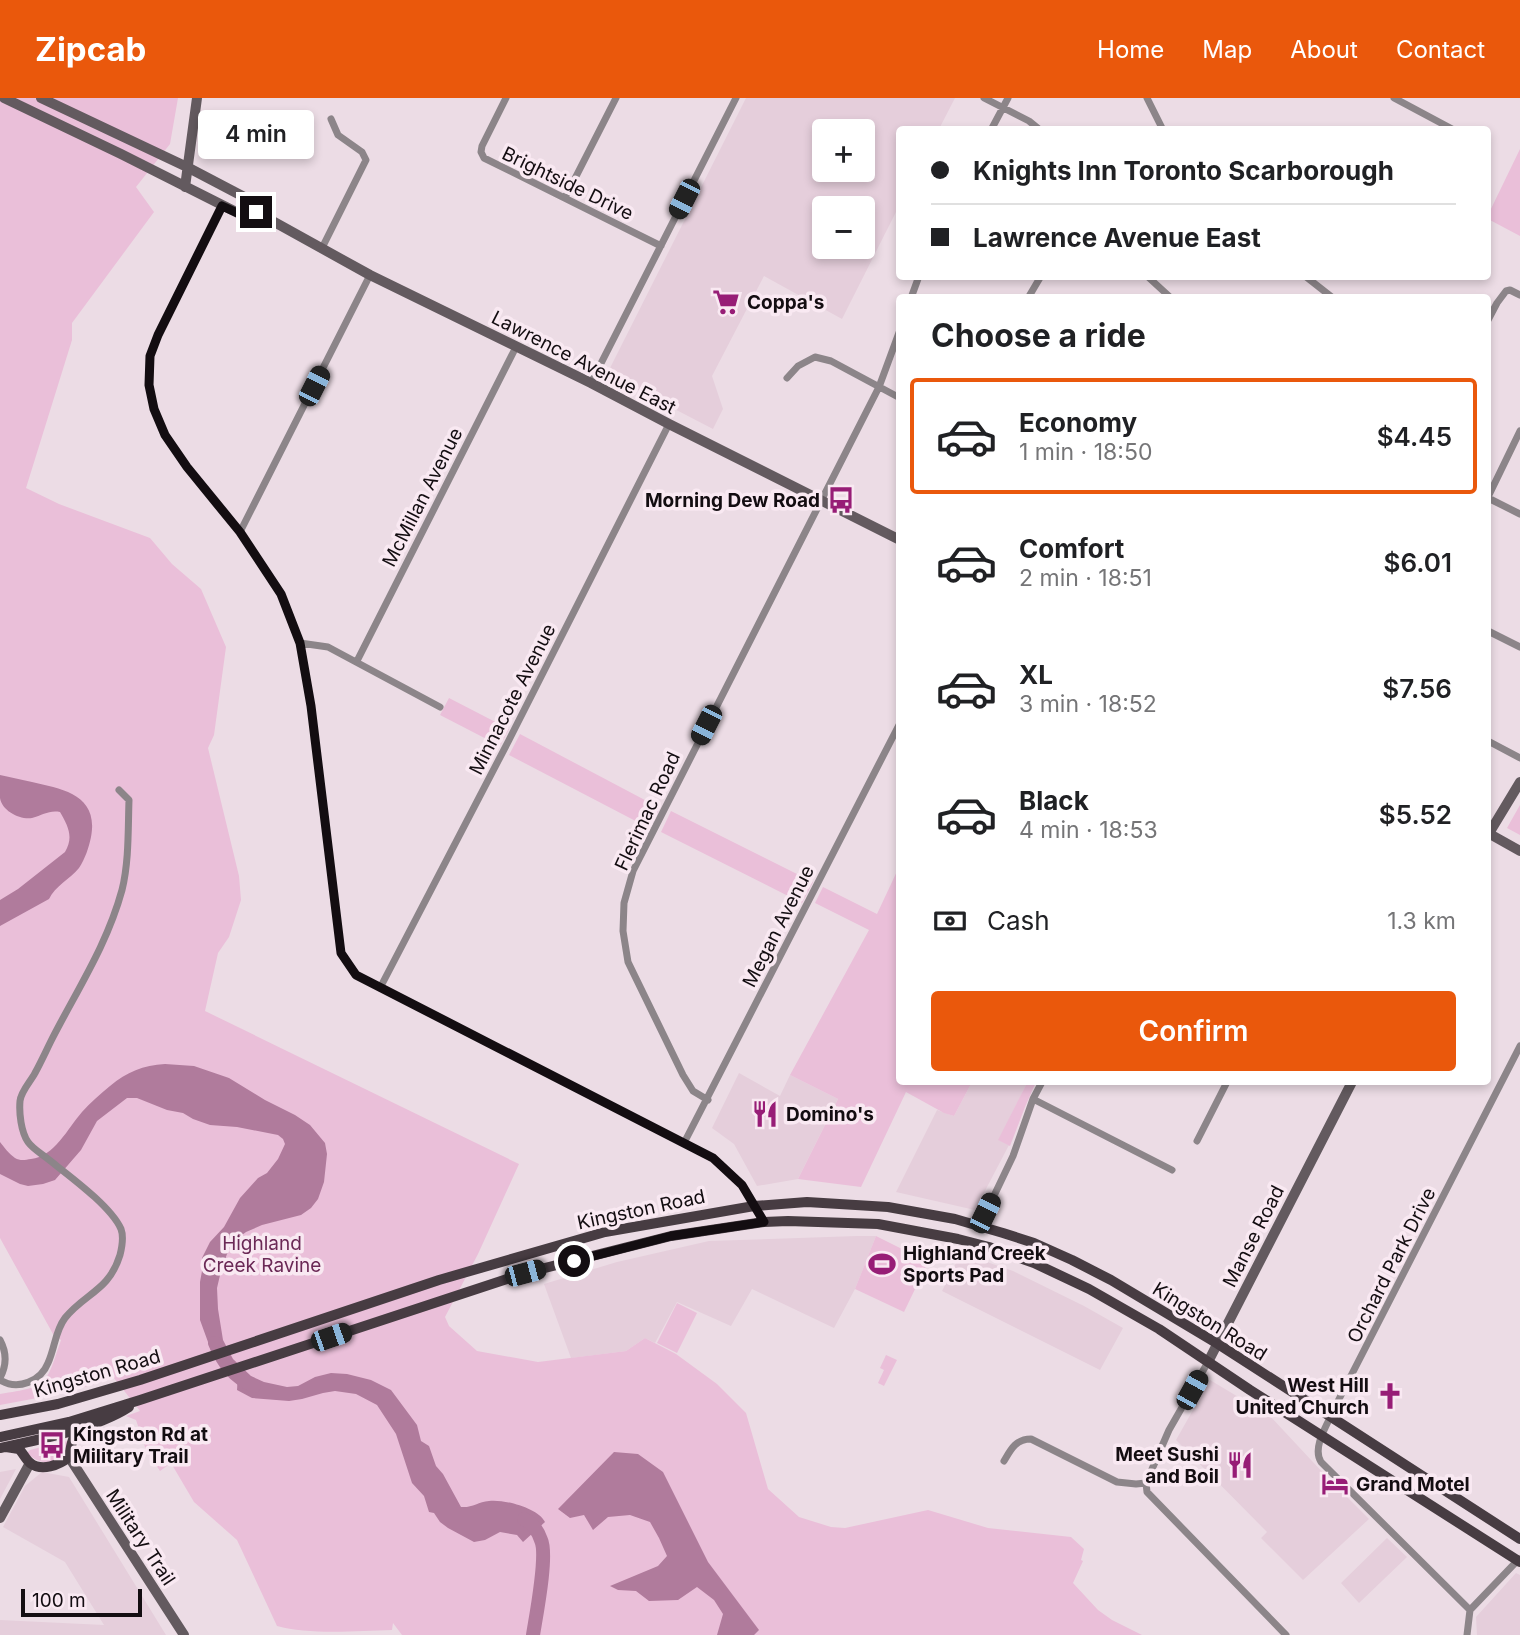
<!DOCTYPE html>
<meta charset="utf-8">
<style>
:root{--surface:#fff;--page:#f2f2f2;--text:#202124;--muted:#757577;--line:#e0e0e0;--accent:#ea580c}
body{margin:0;font-family:Inter,sans-serif;background:var(--page);color:var(--text);height:100vh;display:flex;flex-direction:column;font-size:26px;white-space:nowrap}
*{box-sizing:border-box;margin:0}
p{font-size:23px;color:var(--muted)}
.icon{flex:none;width:38px;height:38px;fill:none;stroke:currentColor;stroke-width:2;stroke-linecap:round;stroke-linejoin:round}
.map{position:relative;flex:1;overflow:hidden}
.side{position:absolute;left:896px;top:196px;width:595px;height:791px;display:flex;flex-direction:column;background:var(--surface);border-radius:7px;box-shadow:0 4px 10px #0003}
.side>*{flex:none}
.guide{position:absolute;left:896px;top:28px;width:595px;height:154px;border-radius:7px;box-shadow:0 4px 10px #0003;display:grid;align-content:center;height:154px;padding:0 35px;background:var(--surface)}
.controls{position:absolute;left:812px;top:21px;display:grid;gap:14px}
.controls a{display:grid;place-items:center;width:63px;height:63px;border-radius:7px;background:var(--surface);box-shadow:0 4px 10px #0003;font-size:35px}
.scale{position:absolute;left:21px;bottom:18px;width:121px;box-sizing:border-box;padding-left:7px;border:4px solid #130d11;border-top:0;font-size:19px;line-height:24px;white-space:nowrap;color:#130d11;-webkit-text-stroke:5px #f9e9f2;paint-order:stroke}
.end{position:absolute;width:32px;height:32px;margin:-16px;border:9px solid #130d11;background:#fff;box-shadow:0 0 0 4px #fff}
.from{border-radius:50%}
.bubble{position:absolute;height:49px;border-radius:7px;background:var(--surface);box-shadow:0 4px 10px #0003;font-size:23px;font-weight:600;line-height:49px;text-align:center}
.car{position:absolute;width:21px;height:42px;margin:-21px -10px;border-radius:9px;box-shadow:0 0 5px 2px #0007;background:linear-gradient(#222 24%,#8ab4d8 0 40%,#222 0 76%,#8ab4d8 0 86%,#222 0)}
.guide b{display:flex;align-items:center;gap:24px;height:66px;font-size:26px}
.guide b+b{border-top:2px solid var(--line)}
.guide i{width:18px;height:18px;background:var(--text)}
ul{padding:0;list-style:none}
li{display:flex;align-items:center;gap:21px;height:116px;margin:0 14px 10px;padding:0 21px;border:4px solid transparent;border-radius:7px}
li div{flex:1}
li b{display:block;font-size:26px}
li em{font-style:normal;font-weight:600}
li.selected{border-color:var(--accent)}
li>.icon{width:63px;height:63px;stroke-width:1.5}
h2{padding:0 35px;font-size:32px;line-height:84px}
.pay{display:flex;align-items:center;gap:18px;height:77px;padding:0 35px;font-size:26px}
.pay p{margin-inline-start:auto}
.button{display:flex;gap:14px;margin-top:auto;padding:14px 35px}
.button a{flex:1;height:80px;border-radius:7px;background:var(--accent);color:#fff;font-size:28px;font-weight:600;line-height:80px;text-align:center}
header{display:flex;align-items:center;gap:42px;box-sizing:border-box;height:98px;padding:0 35px;background:var(--accent);color:#fff}
header strong{font-size:33px}
nav{display:flex;gap:38px;margin-inline-start:auto;font-size:24px}
.map>svg:first-child{display:block}
.built{fill:#e5cedb;fill-rule:evenodd}
.green{fill:#eabfd9}
.water{fill:#b07b9c}
.lines{fill:none;stroke-linecap:round;stroke-linejoin:round}
.river{stroke:#b07b9c;stroke-width:14}
.street{stroke:#8c8589;stroke-width:7}
.secondary{stroke:#635a5f;stroke-width:10}
.primary{stroke:#473c42;stroke-width:10}
.route{stroke:#130d11;stroke-width:9}
.labels{text-anchor:middle;stroke-width:7;stroke-linejoin:round;paint-order:stroke}
.street-label{font-size:19px;fill:#130d11;stroke:#f9e9f2}
.poi-label{font-size:19px;font-weight:bold;fill:#130d11;stroke:#f9e9f2;text-anchor:start}
.park-label{font-size:19px;fill:#6b2956;stroke:#f9e9f2}
</style>
<header>
<strong>Zipcab</strong>
<nav><a>Home</a><a>Map</a><a>About</a><a>Contact</a></nav>
</header>
<div class="map">
<svg width="1520" height="1537" viewBox="0 0 1520 1537">
<rect width="100%" height="100%" fill="#ecdce5"/>
<path class="built" d="M746,0h209l-16,31 -39,1 -1,76 -57,113 -78,-43 -52,100 11,33 -10,20 -106,-55zM824,33h39v39h-39zM863,110v39h-39v-39z
M739,975l41,23 10,-21 48,24 -40,80 -41,7 -23,-42 -22,-16z
M972,984h52l3,1 -28,57 10,5 -34,65 -79,-18 41,-82 17,6z
M857,1138h19l-21,53 -21,39 -82,-39 -21,37 -54,-24 -22,41 -10,-5 -19,13 -55,7 -27,-74 73,-22 92,-21z
M961,1155l52,18 71,35 39,22 -23,42 -158,-79z
M1210,1282l60,36 56,60 43,43 -66,61 -42,-42 6,-6 -91,-92z
M16,1371l-16,30v-27z
M42,1374l27,5 97,158h-166v-15l104,5 -39,-63 -62,-35 22,-41z
M1387,1440l20,19 -48,46 -18,-20z
M1516,1475l4,2v60h-43l-1,-18z"/>
<path class="green" d="M0,0h178l-8,46 -34,43 18,25 -82,111v17l-46,148 33,16 91,34 22,26 29,25 25,58 -12,88 -6,13 31,128 2,24 -12,37 -11,16 -13,58 314,153 -41,90 -33,63 4,9 28,25 61,11 88,-11 19,-13 31,16 41,30 29,29 22,76 31,28 32,10 14,1 83,-18 60,18 83,9 13,12 -3,11 2,1 -10,22 25,27 14,10 30,15h-740l-9,-12 -1,7c-35,1 -84,5 -115,-4l-40,-86 -43,-38 -23,-39 -11,8 -14,-21 -10,-30 -10,-4 14,-5 -26,-33 -50,15 -64,12v-11c50,-8 45,-8 61,-54l-8,-6 -53,-96z
M1520,51v87l-32,-17v-4z
M449,600l60,31 -9,17 -60,-31z
M520,636l140,74 -11,20 -140,-73z
M1520,707v30l-13,-7z
M671,713l142,71 -11,21 -141,-71z
M899,769l1,215h72l-18,34 -10,-3 -38,-21 -45,95 -63,-8 40,-80 -48,-24 79,-145 -54,-27 8,-16 54,27z
M1024,984h12l-11,25 -15,39 -12,-6 29,-57z
M876,1138l52,26 -24,50 -49,-23z
M677,1205l20,10 -20,40 -20,-10z
M886,1257l11,5 -13,26 -6,-3 6,-13 -4,-2z
M68,1343c-2,23 -25,28 -41,12l3,-3 19,-5 1,3 4,-1v-3z"/>
<path class="water" d="M0,677c11,2 21,5 32,7 31,7 67,13 59,55 -2,10 -6,22 -12,31 -9,11 -24,18 -30,31l-49,27v-26l18,-11 47,-37c9,-15 3,-26 -5,-40 -11,-2 -17,3 -28,6 -12,2 -30,-7 -32,-20 0,-7 0,-16 0,-23z
M165,966l29,2 35,12 36,22 30,15 15,10 15,18 2,11 -3,28 -6,17 -7,9 -10,7 -39,10 -16,7 -12,9 -7,13 -6,17 -4,17 1,21 5,31 10,19 18,17 13,6 23,5 11,-1 17,-9 16,-4 16,1 24,6 20,10 26,35 4,16 8,5 7,20 7,8 18,33c11,1 17,-5 28,-6 15,-2 49,7 56,21l-22,20 -6,-7 -17,-3 -15,8 -11,2 -26,-14 -8,-6 -6,-9 -5,-1 -5,-16 -12,-13 -16,-49 -19,-29 -21,-11 -21,-3 -12,2 -21,6 -13,2 -37,-3 -15,-8c2,-22 -8,-25 -25,-37l-12,-33v-38l2,-11v-13l8,-16 14,-15 16,-29 18,-20 9,-5 11,-14 7,-15 -2,-5 -5,-4 -41,-8 -27,-2 -17,-6 -10,-6 -16,-3 -30,-12h-10l-30,23 -16,29 -26,30 -12,4 -15,2 -8,-2 -20,-10v-32c4,5 9,12 15,16 5,3 10,2 16,1 23,-2 37,-31 51,-47 8,-9 18,-18 28,-26 17,-14 33,-21 55,-22z
M614,1354l24,2 25,18 45,90 51,68 -5,5h-37l6,-21 -9,-14 -17,-13 -19,13 -29,1 -13,-10 -18,-1 -8,-4 48,-20 9,-10 -8,-18 -9,-16 -20,-7 -22,2 -15,13 -9,-15 -14,3 -12,-9z"/>
<g class="lines">
<path class="river" d="M215,1245c8,20 19,34 39,43
M524,1421c8,4 14,12 17,21 7,15 -5,76 -8,95"/>
<path class="street" d="M506,0l-24,48 -1,6 3,6 177,88
M984,0l45,23 11,9
M1147,0l16,32
M1394,0l60,32
M991,32l17,-32
M565,100l51,-100
M222,108l-64,129 -8,21 -1,29 5,24 11,26 22,32 53,65 41,62 19,49 11,63 30,247 15,22 357,183 29,27 22,37
M322,150l44,-88 -4,-8 -24,-17 -7,-16
M1147,178l24,22
M1305,178l28,22
M911,200l8,-22
M1028,200l13,-22
M1488,222l9,-17 9,-12 4,-1 10,5
M787,280l11,-12 17,-9 16,4 69,37
M591,285l145,-285
M1488,399l32,-66
M1488,400l32,16
M240,434l130,-257
M1488,533l32,16
M300,545l28,4 112,60
M357,563l159,-314
M1488,643l32,17
M380,890l129,-248 160,-316
M1033,1001l139,71
M708,1002l-15,-9 -10,-16 -55,-113 -5,-31 1,-28 9,-32 246,-484 21,-57
M1197,1043l30,-59
M684,1045l216,-420
M980,1127l33,-69 20,-57 9,-17
M0,1242c7,13 7,25 0,38
M1208,1264l-39,68 -23,53 1,9 139,143
M0,1282c18,11 41,1 48,-17 7,-15 7,-32 17,-45 20,-25 44,-27 55,-63 2,-8 4,-18 1,-26 -10,-23 -53,-54 -73,-70 -6,-5 -15,-10 -20,-17 -7,-10 -9,-29 -8,-41 1,-10 11,-20 15,-28 6,-11 11,-22 17,-34 25,-49 55,-94 70,-149 7,-28 6,-60 7,-90l-10,-10
M1004,1363c7,-12 12,-22 27,-22l86,43 19,2 10,-1
M1470,1512l-149,-148c-10,-16 9,-41 15,-57l184,-359
M1467,1537l3,-25 49,-51"/>
<path class="secondary" d="M4,0l117,56 123,62 12,-4
M41,0l146,69 61,32 8,13 114,63 221,108 78,41 231,116
M185,89l12,-89
M1488,735l32,18
M1488,737l32,-53
M1208,1264l144,-280
M69,1359l115,178
M0,1420l30,-55"/>
<path class="primary" d="M0,1317l58,-11 82,-24 299,-100 166,-48 149,-26 53,-4 81,5 67,12 48,14 31,10 38,17 39,20 107,64 302,195
M0,1339l69,-15 71,-22 385,-127 146,-37 93,-14 24,-1 90,3 80,15 31,8 45,16 55,26 70,40 91,61 270,172
M6,1349l13,2c4,4 7,11 11,14 12,9 29,2 39,-6 2,-11 3,-22 13,-29
M0,1350c38,-8 97,-20 129,-41"/>
</g>
<g class="lines">
<path class="route" d="M256,114l-12,4 -22,-10 -64,129 -8,21 -1,29 5,24 11,26 22,32 53,65 41,62 19,49 11,63 30,247 15,22 357,183 29,27 22,37 -93,14 -97,25"/>
</g>
<defs>
<symbol id="supermarket-bare" viewBox="-9 -9 18 18"><path d="M-6-5.5h2.5l.6 2H6L4.5 2H-2.5L-4.4-4H-6ZM-1.5 3.2a1.3 1.3 0 1 0 .1 0ZM3 3.2a1.3 1.3 0 1 0 .1 0Z" fill="#971d76" stroke="#f9e9f2" stroke-width="2.5" paint-order="stroke"/></symbol>
<symbol id="bus-bare" viewBox="-9 -9 18 18"><path d="M-5-6H5V4H4V6H2V4H-2V6H-4V4H-5ZM-3.5-4V0h7V-4ZM-3.5 1.2v1.5H-2V1.2ZM2 1.2v1.5H3.5V1.2Z" fill="#971d76" stroke="#f9e9f2" stroke-width="2.5" paint-order="stroke"/></symbol>
<symbol id="restaurant-bare" viewBox="-9 -9 18 18"><path d="M-5-6h1v4h1v-4h1v4h1v-4h1v5L-1.5 .5V6h-2V.5L-5-1ZM5-6V6H3V1.5H1.5Q1.5-4 5-6Z" fill="#971d76" stroke="#f9e9f2" stroke-width="2.5" paint-order="stroke"/></symbol>
<symbol id="stadium-bare" viewBox="-9 -9 18 18"><path d="M0-5a6.5 5 0 1 0 0 10a6.5 5 0 1 0 0-10ZM-3.5-1.8h7v3.6h-7Z" fill="#971d76" stroke="#f9e9f2" stroke-width="2.5" paint-order="stroke"/></symbol>
<symbol id="church-bare" viewBox="-9 -9 18 18"><path d="M-1.2-6h2.4v3.5h3.3v2.4h-3.3V6h-2.4V-.1h-3.3v-2.4h3.3Z" fill="#971d76" stroke="#f9e9f2" stroke-width="2.5" paint-order="stroke"/></symbol>
<symbol id="hotel-bare" viewBox="-9 -9 18 18"><path d="M-6-4.5h1.5V1H6V5H4.5V3h-9V5H-6ZM-4 0a1.8 1.8 0 1 1 3.6 0ZM.5 0V-2.5h3Q6-2.5 6 0Z" fill="#971d76" stroke="#f9e9f2" stroke-width="2.5" paint-order="stroke"/></symbol>
</defs>
<g fill-rule="evenodd">
<use href="#supermarket-bare" x="707" y="185" width="38" height="38"/>
<use href="#bus-bare" x="822" y="383" width="38" height="38"/>
<use href="#restaurant-bare" x="746" y="997" width="38" height="38"/>
<use href="#stadium-bare" x="863" y="1147" width="38" height="38"/>
<use href="#church-bare" x="1371" y="1279" width="38" height="38"/>
<use href="#bus-bare" x="33" y="1328" width="38" height="38"/>
<use href="#restaurant-bare" x="1221" y="1348" width="38" height="38"/>
<use href="#hotel-bare" x="1316" y="1367" width="38" height="38"/>
</g>
<g class="labels">
<g class="street-label">
<text transform="translate(568 85) rotate(26)" y="7">Brightside Drive</text>
<text transform="translate(584 264) rotate(27)" y="7">Lawrence Avenue East</text>
<text transform="translate(422 399) rotate(-63)" y="7">McMillan Avenue</text>
<text transform="translate(512 601) rotate(-63)" y="7">Minnacote Avenue</text>
<text transform="translate(647 713) rotate(-65)" y="7">Flerimac Road</text>
<text transform="translate(778 828) rotate(-63)" y="7">Megan Avenue</text>
<text transform="translate(641 1111) rotate(-12)" y="7">Kingston Road</text>
<text transform="translate(1253 1138) rotate(-63)" y="7">Manse Road</text>
<text transform="translate(1391 1167) rotate(-63)" y="7">Orchard Park Drive</text>
<text transform="translate(1210 1223) rotate(32)" y="7">Kingston Road</text>
<text transform="translate(97 1275) rotate(-16)" y="7">Kingston Road</text>
<text transform="translate(141 1439) rotate(57)" y="7">Military Trail</text>
</g>
<g class="poi-label">
<text x="747" y="211">Coppa's</text>
<text x="820" y="409" text-anchor="end">Morning Dew Road</text>
<text x="786" y="1023">Domino's</text>
<text x="903" y="1162">Highland Creek<tspan x="903" dy="22">Sports Pad</tspan></text>
<text x="1369" y="1294" text-anchor="end">West Hill<tspan x="1369" dy="22">United Church</tspan></text>
<text x="73" y="1343">Kingston Rd at<tspan x="73" dy="22">Military Trail</tspan></text>
<text x="1219" y="1363" text-anchor="end">Meet Sushi<tspan x="1219" dy="22">and Boil</tspan></text>
<text x="1356" y="1393">Grand Motel</text>
</g>
<g class="park-label">
<text x="262" y="1152">Highland<tspan x="262" dy="22">Creek Ravine</tspan></text>
</g>
</g>
</svg>
<div class="controls">
<a>+</a>
<a>−</a>
</div>
<div class="scale">100 m</div>
<i class="end from" style="left:574px;top:1163px"></i>
<i class="end" style="left:256px;top:114px"></i>
<div class="bubble" style="left:198px;top:12px;width:116px">4 min</div>
<i class="car" style="left:684px;top:101px;rotate:207deg"></i>
<i class="car" style="left:314px;top:288px;rotate:27deg"></i>
<i class="car" style="left:706px;top:627px;rotate:207deg"></i>
<i class="car" style="left:985px;top:1115px;rotate:26deg"></i>
<i class="car" style="left:525px;top:1175px;rotate:75deg"></i>
<i class="car" style="left:331px;top:1239px;rotate:71deg"></i>
<i class="car" style="left:1192px;top:1292px;rotate:29deg"></i>
<div class="guide">
<b><i class="from"></i>Knights Inn Toronto Scarborough</b>
<b><i></i>Lawrence Avenue East</b>
</div>
<section class="side">
<h2>Choose a ride</h2>
<ul>
<li class="selected"><svg class="icon" aria-label="car" viewBox="0 0 24 24"><path d="M5 17H2v-5l4-1 3-4h7l3 4 3 1v5h-3M9 17h6M6 11h13"/><circle cx="7" cy="17" r="2"/><circle cx="17" cy="17" r="2"/></svg><div><b>Economy</b><p>1 min · 18:50</p></div><em>$4.45</em></li>
<li><svg class="icon" aria-label="car" viewBox="0 0 24 24"><path d="M5 17H2v-5l4-1 3-4h7l3 4 3 1v5h-3M9 17h6M6 11h13"/><circle cx="7" cy="17" r="2"/><circle cx="17" cy="17" r="2"/></svg><div><b>Comfort</b><p>2 min · 18:51</p></div><em>$6.01</em></li>
<li><svg class="icon" aria-label="car" viewBox="0 0 24 24"><path d="M5 17H2v-5l4-1 3-4h7l3 4 3 1v5h-3M9 17h6M6 11h13"/><circle cx="7" cy="17" r="2"/><circle cx="17" cy="17" r="2"/></svg><div><b>XL</b><p>3 min · 18:52</p></div><em>$7.56</em></li>
<li><svg class="icon" aria-label="car" viewBox="0 0 24 24"><path d="M5 17H2v-5l4-1 3-4h7l3 4 3 1v5h-3M9 17h6M6 11h13"/><circle cx="7" cy="17" r="2"/><circle cx="17" cy="17" r="2"/></svg><div><b>Black</b><p>4 min · 18:53</p></div><em>$5.52</em></li>
</ul>
<div class="pay"><svg class="icon" aria-label="cash" viewBox="0 0 24 24"><path d="M3 7h18v10H3z"/><circle cx="12" cy="12" r="2"/></svg>Cash<p>1.3 km</p></div>
<div class="button"><a>Confirm</a></div>
</section>
</div>
